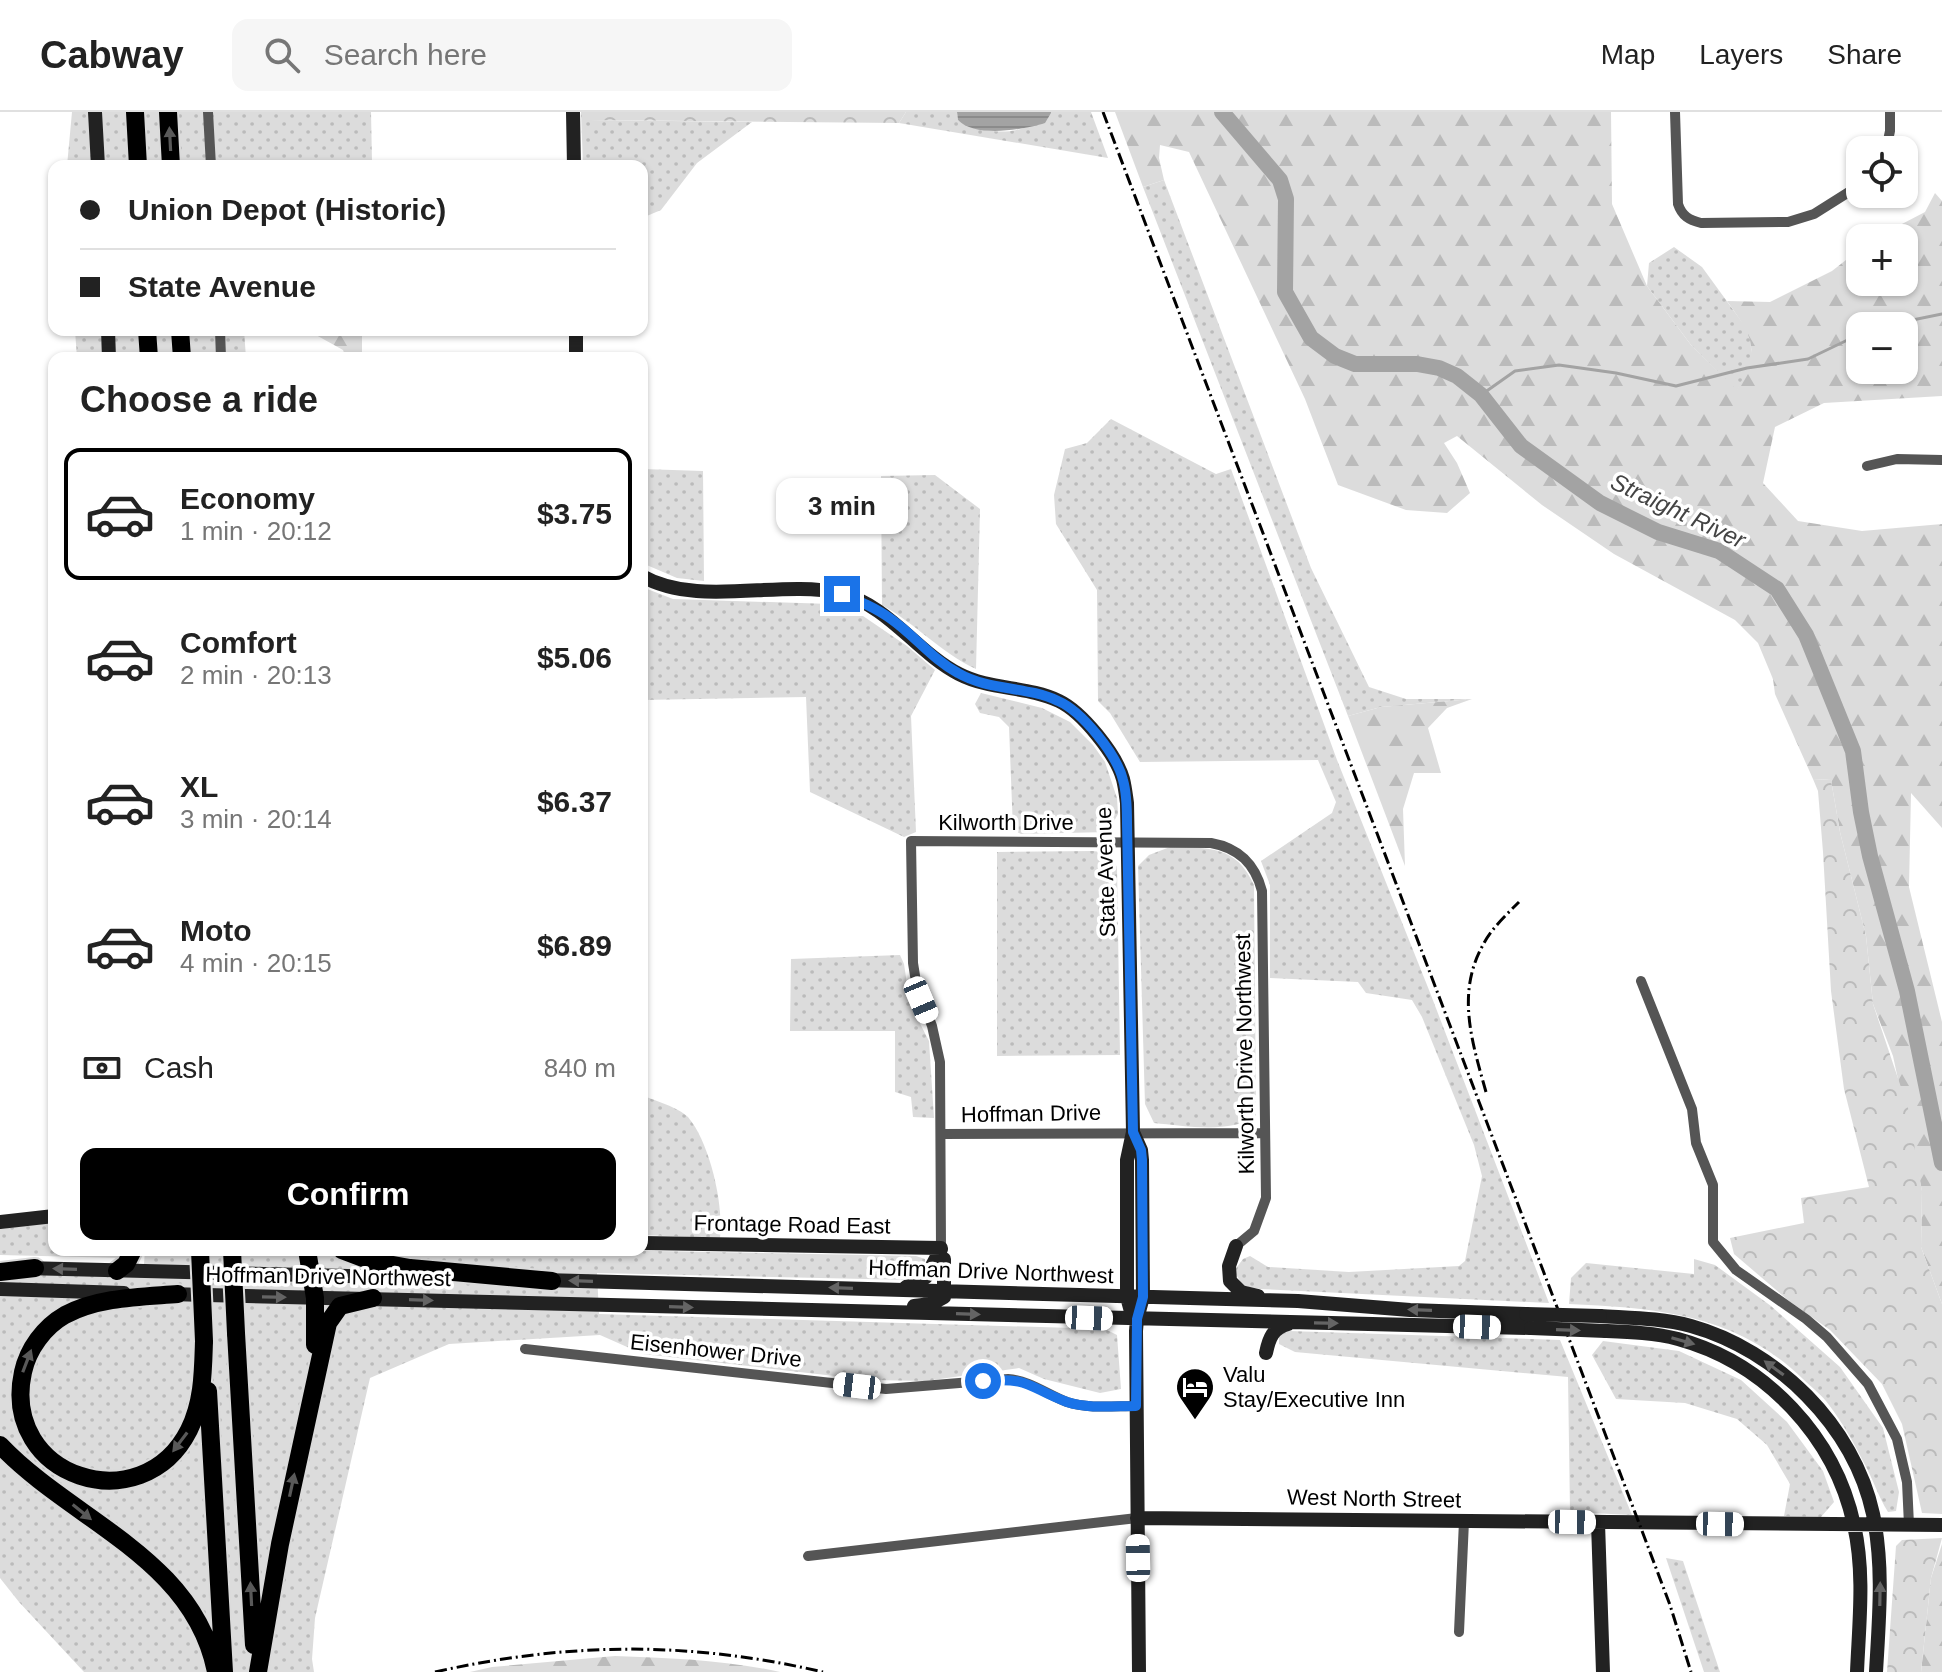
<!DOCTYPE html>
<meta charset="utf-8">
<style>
:root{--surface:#fff;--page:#f6f6f6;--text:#222;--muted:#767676;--line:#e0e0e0;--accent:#000}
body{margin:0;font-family:Helvetica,sans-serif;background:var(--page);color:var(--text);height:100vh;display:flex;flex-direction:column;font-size:30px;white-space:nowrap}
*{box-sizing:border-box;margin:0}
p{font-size:26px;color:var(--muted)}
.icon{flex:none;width:44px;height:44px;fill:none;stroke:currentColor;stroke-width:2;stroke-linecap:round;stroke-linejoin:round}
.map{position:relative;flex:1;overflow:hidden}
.drawer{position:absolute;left:48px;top:240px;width:600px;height:904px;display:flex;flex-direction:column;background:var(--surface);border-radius:16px;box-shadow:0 2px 6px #0004}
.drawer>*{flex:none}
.top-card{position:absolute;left:48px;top:48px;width:600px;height:176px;border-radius:16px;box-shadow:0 2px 6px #0004;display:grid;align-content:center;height:176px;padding:0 32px;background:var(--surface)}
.tools{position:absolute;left:1846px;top:24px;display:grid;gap:16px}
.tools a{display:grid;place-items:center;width:72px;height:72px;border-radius:16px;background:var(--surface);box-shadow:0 2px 6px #0004;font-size:40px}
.end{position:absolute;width:36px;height:36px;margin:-18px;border:10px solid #1a73e8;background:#fff;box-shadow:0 0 0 4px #fff}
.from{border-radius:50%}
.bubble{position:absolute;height:56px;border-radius:16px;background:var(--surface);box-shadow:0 2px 6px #0004;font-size:26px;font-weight:700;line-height:56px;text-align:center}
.car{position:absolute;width:24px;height:48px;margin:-24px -12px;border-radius:10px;box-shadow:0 0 6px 2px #0007;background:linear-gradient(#fff 24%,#345 0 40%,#fff 0 76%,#345 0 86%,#fff 0)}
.top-card b{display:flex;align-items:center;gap:28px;height:76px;font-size:30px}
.top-card b+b{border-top:2px solid var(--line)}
.top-card i{width:20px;height:20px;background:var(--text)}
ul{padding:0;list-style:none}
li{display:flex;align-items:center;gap:24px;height:132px;margin:0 16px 12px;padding:0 16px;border:4px solid transparent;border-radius:16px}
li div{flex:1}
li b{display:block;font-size:30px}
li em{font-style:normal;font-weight:700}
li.current{border-color:var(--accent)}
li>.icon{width:72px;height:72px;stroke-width:1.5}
h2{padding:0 32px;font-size:36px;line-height:96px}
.pay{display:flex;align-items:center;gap:20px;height:88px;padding:0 32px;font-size:30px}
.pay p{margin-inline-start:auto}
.button{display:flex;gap:16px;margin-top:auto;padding:16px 32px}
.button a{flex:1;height:92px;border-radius:16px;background:var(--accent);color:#fff;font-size:32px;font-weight:700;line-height:92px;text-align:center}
header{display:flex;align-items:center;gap:48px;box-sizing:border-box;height:112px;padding:0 40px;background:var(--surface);border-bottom:2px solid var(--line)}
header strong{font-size:38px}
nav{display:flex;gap:44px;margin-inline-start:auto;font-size:28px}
.search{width:560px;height:72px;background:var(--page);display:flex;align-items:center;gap:20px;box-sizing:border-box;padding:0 28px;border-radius:16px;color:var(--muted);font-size:30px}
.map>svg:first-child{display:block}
.grass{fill:url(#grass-dots)}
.forest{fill:url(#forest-firs);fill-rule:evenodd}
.park{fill:url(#park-crowns)}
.water{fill:url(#water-rules)}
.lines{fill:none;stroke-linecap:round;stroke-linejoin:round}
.stream{stroke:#a3a3a3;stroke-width:3}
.river{stroke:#a3a3a3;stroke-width:16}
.highway-casing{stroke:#dbdbdb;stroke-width:22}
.street{stroke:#555;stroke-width:10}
.secondary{stroke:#222;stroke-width:14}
.highway{stroke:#000;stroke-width:18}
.rail{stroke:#000;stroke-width:3;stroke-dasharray:12 4 2 4;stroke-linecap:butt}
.highway-bridge-casing{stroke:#dbdbdb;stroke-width:22;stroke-linecap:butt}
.secondary-bridge{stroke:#222;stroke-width:14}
.highway-bridge{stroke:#000;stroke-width:18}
.oneway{fill:#595959}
.oneway2{fill:#646464}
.route{stroke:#1a73e8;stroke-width:10}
.labels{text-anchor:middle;stroke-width:7;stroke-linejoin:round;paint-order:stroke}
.street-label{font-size:22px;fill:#000;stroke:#fff}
.poi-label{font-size:22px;fill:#000;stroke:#fff;text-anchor:start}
.water-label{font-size:24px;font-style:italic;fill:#444;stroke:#fff}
</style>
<header>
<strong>Cabway</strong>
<div class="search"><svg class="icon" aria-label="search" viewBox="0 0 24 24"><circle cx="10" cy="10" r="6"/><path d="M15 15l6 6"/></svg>Search here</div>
<nav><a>Map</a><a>Layers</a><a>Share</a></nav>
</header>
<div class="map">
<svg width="1942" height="1560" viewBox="0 0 1942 1560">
<defs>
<pattern id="grass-dots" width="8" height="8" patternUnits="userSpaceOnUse" patternTransform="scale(2)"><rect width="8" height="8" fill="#dcdcdc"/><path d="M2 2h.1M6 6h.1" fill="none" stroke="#bbb" stroke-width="1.8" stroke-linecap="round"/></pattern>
<pattern id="forest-firs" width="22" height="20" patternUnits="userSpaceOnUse" patternTransform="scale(2)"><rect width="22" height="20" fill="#dcdcdc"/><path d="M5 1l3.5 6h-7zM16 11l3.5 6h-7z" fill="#bbb"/></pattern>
<pattern id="park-crowns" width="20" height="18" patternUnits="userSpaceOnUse" patternTransform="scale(2)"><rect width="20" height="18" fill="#dcdcdc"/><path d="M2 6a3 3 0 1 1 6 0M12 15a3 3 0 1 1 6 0" fill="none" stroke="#bbb"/></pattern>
<pattern id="water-rules" width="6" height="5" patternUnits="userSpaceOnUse" patternTransform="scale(2)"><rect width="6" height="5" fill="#a3a3a3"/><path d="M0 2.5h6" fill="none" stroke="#8b8b8b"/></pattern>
</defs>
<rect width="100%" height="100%" fill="#fff"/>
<path class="grass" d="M72,0h299l1,50 -130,4h-175z
M581,0h10v8l161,2 -55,41 -36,47 -19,8v-52h-59z
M906,0h51l1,8c29,17 69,16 93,-8h40l17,46 -209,-35z
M1164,68l147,388 58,119 37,12h66l-91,8 -33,9 -205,-529z
M1674,135l28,20 48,66 2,30 -15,28 -46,-46 -44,-59 2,-23z
M75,218h169l2,28h-169z
M1111,307l105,55 15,-5 106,291 92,230 120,313 -289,-14 -17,-3 -9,-15 9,-12 7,-3 18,11 81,5 110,-6 6,-5 17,-85 -8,-31 -52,-128 -10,-17 -46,-7 -8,-11 -88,-4v-93l-9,-24 71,-48 4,-11 -18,-42 -178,2 -30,-49 -12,-12 -1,-111 -41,-66 -2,-29 11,-46 22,-6z
M642,357l61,2 1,110 -27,-3 -35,-15z
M935,363l45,34 -4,160c-36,-17 -60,-45 -94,-64l-1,-129z
M642,475l31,12 158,5 32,12 44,30 28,24 -24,46 5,116 -12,5 -94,-45 -4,-95 -164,3z
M981,581l61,15 28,14 23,23 12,17 12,36 1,16 -10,18 -87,2 -8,-4 -4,-103 -10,-10 -19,-4 -5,-9z
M1170,735c39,1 66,-2 84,38l2,231c-26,18 -70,10 -102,7l-9,-19 -7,-238 11,-11z
M1093,739l15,2 9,14 3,188 -123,1v-204z
M900,843l4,9 6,40 19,37 5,77 -21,-1 -2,-20 -16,-5v-61h-105l1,-72z
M642,983c13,6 36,12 46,22 22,26 36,88 32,121l-78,-3z
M54,1110v28h84l-15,8 -123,-3v-26z
M145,1138h460l311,6 9,3v11l-13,10 -315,-7 2,41 506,15 12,6 4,54 -21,4 -56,-14 -25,-11 -94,13 -55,-1 -227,-26 -43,-19 -151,9 -79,34 -55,240 -3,41 2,13h-230l-65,-70 -19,-24v-316l144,2z
M1694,1147l21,6 56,41 69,61 43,61 16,64 -3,19 -8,1c-10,-16 -15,-33 -24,-49 -10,-20 -22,-41 -35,-58 -7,-10 -18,-18 -26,-26 -67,-65 -145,-71 -234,-75l2,-26 15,-15 108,11z
M1289,1219l271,9 72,175 -62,-3 -2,-135 -273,-25 -16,-8v-9z
M1603,1229l76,10 62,29 46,42 36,49 11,31 -13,15 -37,-1 6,-32 -23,-39 -30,-26 -52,-16 -69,-4 -24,-44z
M1666,1446l17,3 37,111h-16z"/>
<path class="forest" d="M1115,0h496l1,92 35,82 44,59 46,45c23,-43 17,-51 -10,-89l43,1 62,-31 28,-22v33h44v-44h-29l50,-26 10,-19 7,8v195l-118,7 -49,24 -12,56 35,38 64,10 80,-7v304l-31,-35 -2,94 33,135v282l-21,-57 1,-56 -29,-135 -20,-52 -7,-68 -26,-104 -9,-52 -18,-1 -38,-85 -2,-15 -15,-36 -23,-23 -121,-66 -72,-49 -85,-69 -13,7 13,20 13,30 -23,20 -41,-3 -68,-25 -33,-86 -116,-247 -29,-7 -1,13 5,22 -21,7zM1860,214h44v44h-44z
M307,218h55v28h-16l-3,-8z
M1472,587l-25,9 -19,20 13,45h-27l-11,36 2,57 -57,-150 33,-9z
M1942,1432v128h-21l10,-94z
M615,1544c55,2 111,4 165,16h-310l22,-5z"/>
<path class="park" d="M591,0h315l-7,11 -308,-3z
M1813,667l18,1 9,52 26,104 7,68 35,104 14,83 -1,56 21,57v210l-20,-1 -20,-89 -20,-40 -52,-54 -41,-29 -55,-47 -4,-16 74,-15 -3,-25 68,-11 -25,-98 -13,-98 -8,-139 -5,-61z
M1942,1426l-11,40 -10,94h-34l9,-126 6,-6z"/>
<path class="water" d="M957,0h94v1l-6,10c-22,7 -70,15 -87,-3z"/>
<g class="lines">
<path class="stream" d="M1883,214l59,-12
M1481,283l34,-24 44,-6 57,8 60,13 71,-18 61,-9 52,-25"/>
<path class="river" d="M1222,0l58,68 6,19 -1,93 26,46 24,18 20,8h62l22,4 18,8 24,19 40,51 79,57 58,29 61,19 58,38 29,46 47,116 8,61 9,44 37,135 35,172"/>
<defs>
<path id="highway" d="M135,0l3,54
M168,0l3,54
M147,218l2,28
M180,218l2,28
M307,1138l8,48v47
M342,1138l29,11 39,7 142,13
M117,1159l9,-7 7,-14
M0,1160l35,-4
M178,1182c-38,3 -79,3 -113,21 -21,12 -37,34 -42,57 -23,106 119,151 166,58 14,-28 14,-58 15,-89
M236,1221l18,312
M208,1279l16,281
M0,1333c72,76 194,113 216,227
M258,1560l22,-128 48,-221 12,-17 33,-8"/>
</defs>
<use href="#highway" class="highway-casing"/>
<path class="street" d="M208,0l3,54
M1675,0l3,92c4,12 11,16 23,19l87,-1 26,-8 46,-29
M1886,38l4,-19v-19
M220,218l1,28
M1867,354l30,-7 45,1
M1641,869l51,128 4,34 17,42v57l23,28 70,49 21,18 41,47 29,55 10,43 2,43
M941,1022l324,-1
M941,1136l-1,-186 -8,-36 -16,-44 -3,-19 -2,-122 300,2c28,5 44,21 51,48l4,307 -12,33 -18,15
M525,1237l361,40 122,-10c23,2 38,15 59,23 21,7 47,4 69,4
M808,1444l329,-38
M1459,1520l5,-111"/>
<path class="secondary" d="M95,0l3,54
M573,0l1,54
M108,218l1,28
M576,218v28
M642,464c56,32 137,3 198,17 50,13 75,58 119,81 31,16 69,12 100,27 23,11 57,53 64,78 2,8 3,17 4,24l6,329 -6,28v137l3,11 7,11
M1133,1020l8,18 1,10 1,137 -6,22 -1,12 3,341
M0,1110l54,-6
M642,1131l299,5
M1236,1134l-7,20 1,15 11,11 17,4
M24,1156l407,10
M544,1168l754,21 112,9 116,4
M906,1175l20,-10 15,-28
M0,1177l124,4
M168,1182l1363,34
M914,1194l17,-2 13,-7v-38
M1600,1204c31,2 61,2 91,10 86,24 163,100 182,188 11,53 6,105 3,158
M1606,1219c24,1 49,2 72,8 88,24 157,98 176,186 11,48 5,99 3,147
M1266,1241c3,-15 7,-25 22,-29
M1137,1406l805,7
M1598,1411l5,149"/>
<use href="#highway" class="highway"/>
<path class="rail" d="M1103,0l536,1411 31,82 21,67
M1486,980c-14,-50 -30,-99 -3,-147 8,-16 23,-30 36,-43
M435,1560c133,-30 255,-31 388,0"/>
<defs>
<path id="highway-bridge" d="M200,1138l4,91
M232,1138l4,83"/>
</defs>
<use href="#highway-bridge" class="highway-bridge-casing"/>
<path class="secondary-bridge" d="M1526,1202l74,2
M1531,1216l75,3"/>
<use href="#highway-bridge" class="highway-bridge"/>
</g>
<defs><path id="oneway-solid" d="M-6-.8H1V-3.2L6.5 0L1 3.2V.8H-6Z" transform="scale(2)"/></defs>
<g class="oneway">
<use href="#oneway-solid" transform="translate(170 27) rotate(-93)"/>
<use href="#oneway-solid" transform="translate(27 1249) rotate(-69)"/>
<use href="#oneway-solid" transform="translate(180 1330) rotate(127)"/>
<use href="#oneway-solid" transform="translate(292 1373) rotate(-78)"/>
<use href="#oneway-solid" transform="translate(82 1400) rotate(39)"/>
<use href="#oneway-solid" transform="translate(251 1482) rotate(-93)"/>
</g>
<g class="oneway2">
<use href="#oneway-solid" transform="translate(65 1157) rotate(-178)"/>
<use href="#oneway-solid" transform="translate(581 1169) rotate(-178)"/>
<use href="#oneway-solid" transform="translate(841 1176) rotate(-178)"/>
<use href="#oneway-solid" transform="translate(274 1185) rotate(1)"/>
<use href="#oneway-solid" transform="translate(421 1188) rotate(2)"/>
<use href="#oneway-solid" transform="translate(681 1195) rotate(2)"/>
<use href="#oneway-solid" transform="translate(1420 1198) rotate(-178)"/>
<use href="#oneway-solid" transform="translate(968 1202) rotate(2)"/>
<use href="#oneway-solid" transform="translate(1326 1211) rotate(1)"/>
<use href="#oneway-solid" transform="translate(1568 1218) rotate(2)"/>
<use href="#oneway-solid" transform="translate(1683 1229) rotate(16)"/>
<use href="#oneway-solid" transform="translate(1774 1256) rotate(-144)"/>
<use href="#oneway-solid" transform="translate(1880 1482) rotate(-89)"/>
</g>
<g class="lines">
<path class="route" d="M842,482c17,7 34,14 49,25 24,17 41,40 67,54 31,18 69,13 100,28 24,10 59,54 65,79 4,14 4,29 4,43l6,309 8,18 1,10 1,137 -6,22 -1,87c-22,0 -48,3 -69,-4 -40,-15 -36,-25 -84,-21"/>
</g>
<defs>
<symbol id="hotel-pin" viewBox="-11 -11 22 30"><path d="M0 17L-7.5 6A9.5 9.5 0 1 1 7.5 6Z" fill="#000" stroke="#fff"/><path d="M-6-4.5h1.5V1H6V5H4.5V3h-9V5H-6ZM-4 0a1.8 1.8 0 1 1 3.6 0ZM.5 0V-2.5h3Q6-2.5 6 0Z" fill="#fff"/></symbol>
</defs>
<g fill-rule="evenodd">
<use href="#hotel-pin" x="1173" y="1253" width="44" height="60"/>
</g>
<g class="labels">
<g class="street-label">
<text x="1006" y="718">Kilworth Drive</text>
<text transform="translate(1105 760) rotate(-92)" y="8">State Avenue</text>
<text transform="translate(1244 942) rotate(-91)" y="8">Kilworth Drive Northwest</text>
<text transform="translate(1031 1001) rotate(-1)" y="8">Hoffman Drive</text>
<text transform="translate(792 1112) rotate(1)" y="8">Frontage Road East</text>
<text transform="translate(991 1159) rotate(2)" y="8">Hoffman Drive Northwest</text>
<text transform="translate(328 1164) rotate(1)" y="8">Hoffman Drive Northwest</text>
<text transform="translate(716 1238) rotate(6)" y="8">Eisenhower Drive</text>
<text transform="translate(1374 1386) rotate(1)" y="8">West North Street</text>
</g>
<g class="poi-label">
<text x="1223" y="1270">Valu<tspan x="1223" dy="25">Stay/Executive Inn</tspan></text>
</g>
<g class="water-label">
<text transform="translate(1678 399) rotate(25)" y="8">Straight River</text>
</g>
</g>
</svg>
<div class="tools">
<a><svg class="icon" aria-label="locate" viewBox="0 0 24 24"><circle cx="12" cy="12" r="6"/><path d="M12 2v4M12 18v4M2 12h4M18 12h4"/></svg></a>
<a>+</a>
<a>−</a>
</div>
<i class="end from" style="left:983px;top:1269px"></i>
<i class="end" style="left:842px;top:482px"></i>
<div class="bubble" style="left:776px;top:366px;width:132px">3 min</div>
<i class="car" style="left:921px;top:888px;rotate:157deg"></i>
<i class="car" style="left:1089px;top:1206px;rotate:92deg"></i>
<i class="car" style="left:1477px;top:1215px;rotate:92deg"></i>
<i class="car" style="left:857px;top:1274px;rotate:277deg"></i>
<i class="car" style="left:1572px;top:1410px;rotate:91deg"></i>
<i class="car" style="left:1720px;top:1412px;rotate:91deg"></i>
<i class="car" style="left:1138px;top:1446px;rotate:359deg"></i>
<div class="top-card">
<b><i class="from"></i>Union Depot (Historic)</b>
<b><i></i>State Avenue</b>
</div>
<section class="drawer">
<h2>Choose a ride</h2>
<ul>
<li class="current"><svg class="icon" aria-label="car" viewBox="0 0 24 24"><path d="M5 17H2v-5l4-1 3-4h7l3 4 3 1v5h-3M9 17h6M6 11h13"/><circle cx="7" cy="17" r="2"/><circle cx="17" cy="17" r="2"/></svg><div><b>Economy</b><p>1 min · 20:12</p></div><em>$3.75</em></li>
<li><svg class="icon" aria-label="car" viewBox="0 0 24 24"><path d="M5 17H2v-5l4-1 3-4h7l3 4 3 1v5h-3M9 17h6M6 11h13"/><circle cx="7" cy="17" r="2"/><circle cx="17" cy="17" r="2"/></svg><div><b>Comfort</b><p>2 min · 20:13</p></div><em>$5.06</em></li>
<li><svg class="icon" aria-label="car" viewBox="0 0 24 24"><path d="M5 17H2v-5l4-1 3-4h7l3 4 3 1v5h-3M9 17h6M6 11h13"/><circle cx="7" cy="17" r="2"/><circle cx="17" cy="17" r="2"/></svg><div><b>XL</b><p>3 min · 20:14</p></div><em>$6.37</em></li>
<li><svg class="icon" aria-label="car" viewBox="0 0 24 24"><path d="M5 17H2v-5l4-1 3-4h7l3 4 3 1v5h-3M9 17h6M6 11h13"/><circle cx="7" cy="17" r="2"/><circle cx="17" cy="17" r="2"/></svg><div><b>Moto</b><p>4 min · 20:15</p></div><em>$6.89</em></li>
</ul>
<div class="pay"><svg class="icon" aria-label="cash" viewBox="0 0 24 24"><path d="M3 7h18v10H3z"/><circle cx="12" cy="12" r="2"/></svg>Cash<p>840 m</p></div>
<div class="button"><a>Confirm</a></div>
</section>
</div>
